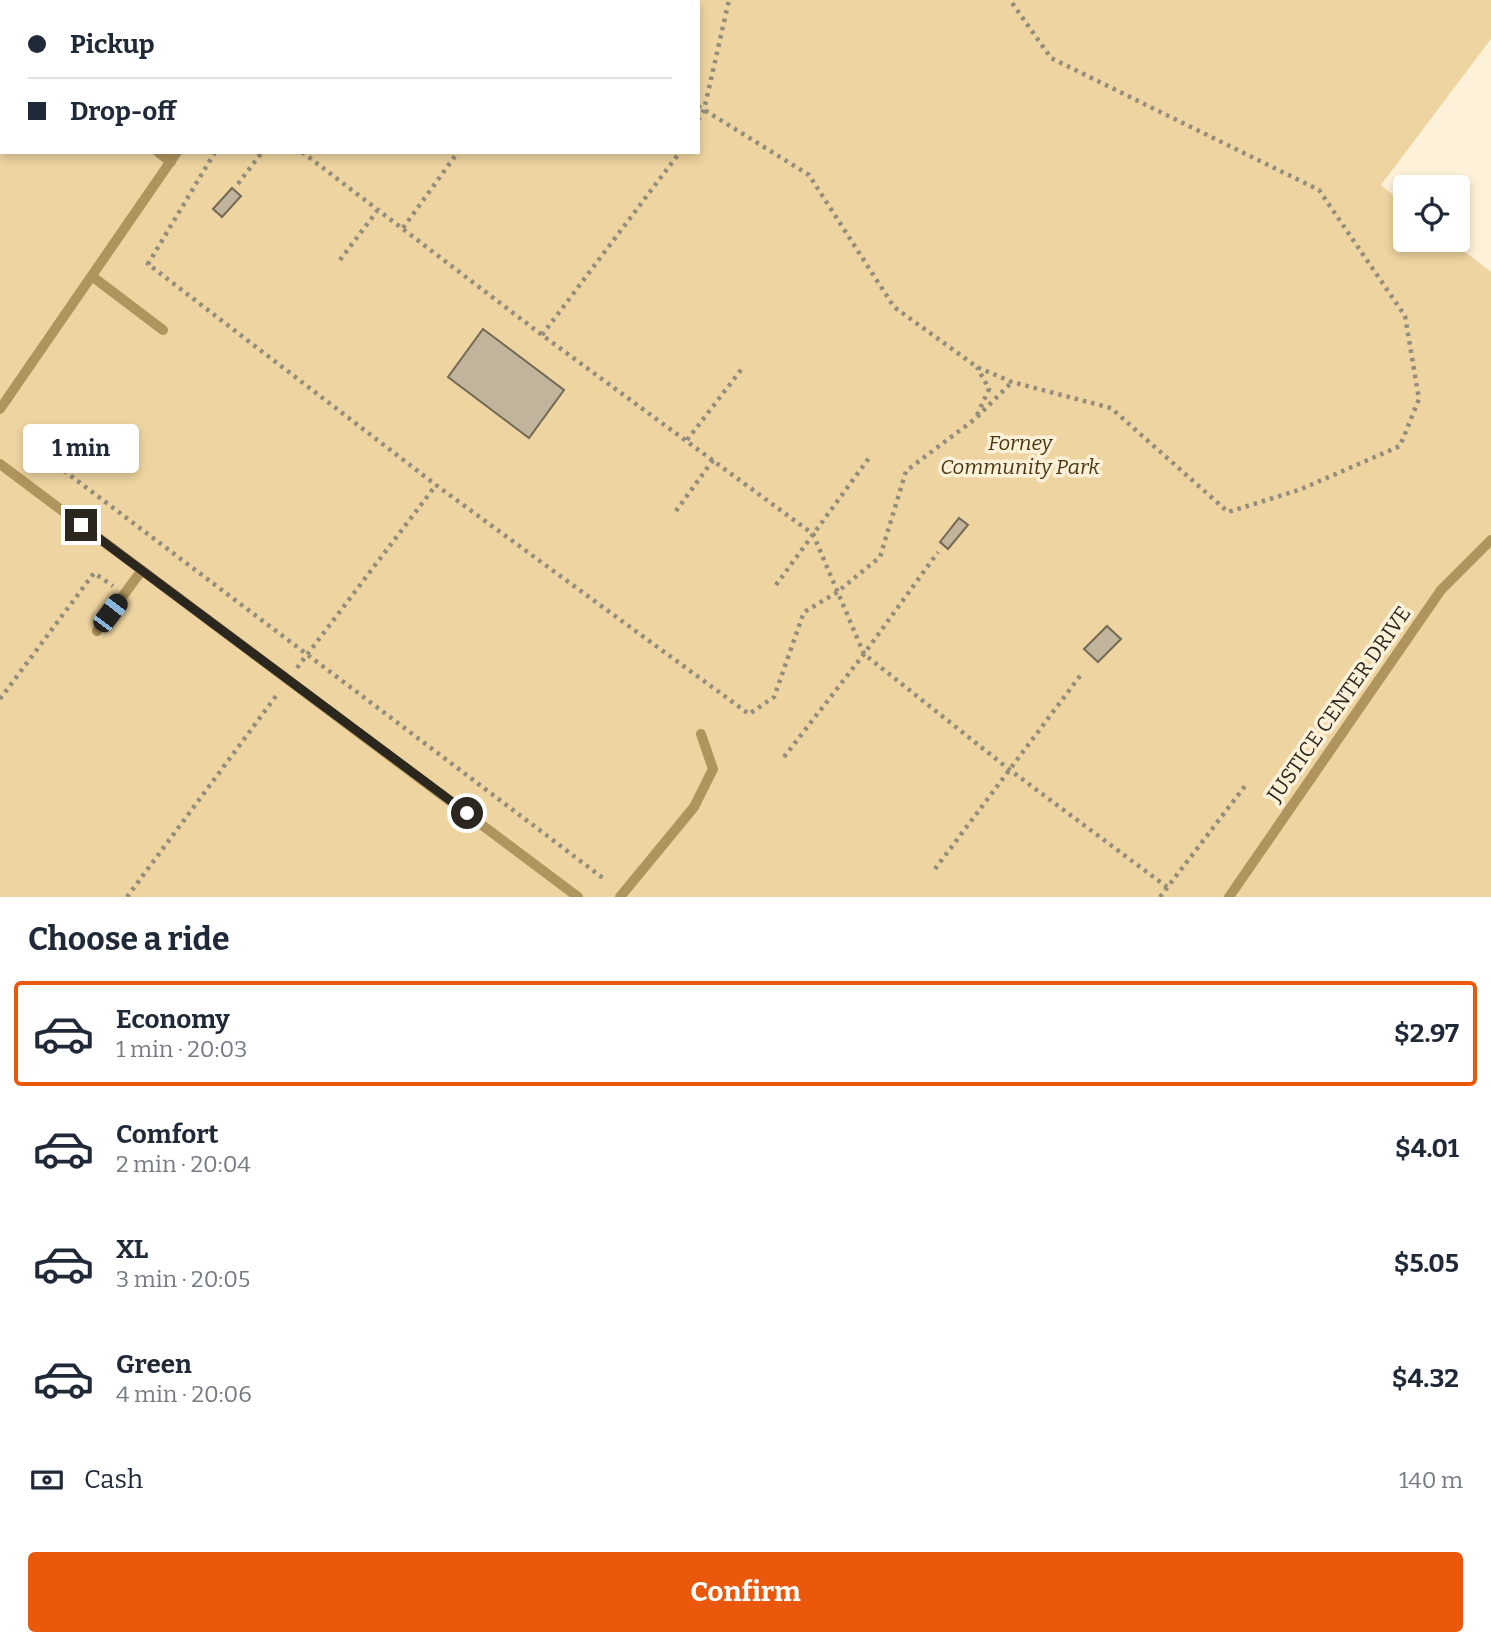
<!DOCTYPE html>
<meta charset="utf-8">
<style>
:root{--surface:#fff;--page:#f6f6f7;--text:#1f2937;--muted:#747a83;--line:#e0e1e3;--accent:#ea580c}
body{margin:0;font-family:Bitter,serif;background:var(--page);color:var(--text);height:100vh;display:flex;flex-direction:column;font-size:26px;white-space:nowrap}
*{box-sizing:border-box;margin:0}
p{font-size:23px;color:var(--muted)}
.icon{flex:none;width:38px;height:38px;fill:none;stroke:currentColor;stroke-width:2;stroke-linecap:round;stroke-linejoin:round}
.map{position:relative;height:897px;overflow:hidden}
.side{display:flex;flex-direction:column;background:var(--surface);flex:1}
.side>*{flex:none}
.top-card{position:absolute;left:0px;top:0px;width:700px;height:154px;box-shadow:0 4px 10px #0003;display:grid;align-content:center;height:154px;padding:0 28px;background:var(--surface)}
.tools{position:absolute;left:1393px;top:175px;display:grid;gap:14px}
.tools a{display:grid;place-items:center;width:77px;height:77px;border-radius:7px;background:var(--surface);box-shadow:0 4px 10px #0003;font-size:35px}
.end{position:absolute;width:32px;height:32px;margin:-16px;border:9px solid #2b271e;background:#fff;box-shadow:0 0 0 4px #fff}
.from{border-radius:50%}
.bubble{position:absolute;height:49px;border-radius:7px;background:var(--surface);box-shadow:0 4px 10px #0003;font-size:23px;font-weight:700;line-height:49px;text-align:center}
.car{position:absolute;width:21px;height:42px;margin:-21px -10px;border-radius:9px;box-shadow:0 0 5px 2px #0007;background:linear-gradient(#222 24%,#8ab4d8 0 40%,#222 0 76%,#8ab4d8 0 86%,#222 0)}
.top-card b{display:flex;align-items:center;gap:24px;height:66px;font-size:26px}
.top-card b+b{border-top:2px solid var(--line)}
.top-card i{width:18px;height:18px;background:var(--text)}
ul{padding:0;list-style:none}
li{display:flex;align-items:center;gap:21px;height:105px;margin:0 14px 10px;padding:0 14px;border:4px solid transparent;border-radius:7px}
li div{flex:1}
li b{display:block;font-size:26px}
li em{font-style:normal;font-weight:700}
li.active{border-color:var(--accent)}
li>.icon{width:63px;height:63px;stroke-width:1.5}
h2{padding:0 28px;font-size:32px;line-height:84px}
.pay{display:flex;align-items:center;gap:18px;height:77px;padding:0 28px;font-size:26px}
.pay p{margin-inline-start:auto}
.action{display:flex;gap:14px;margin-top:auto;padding:14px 28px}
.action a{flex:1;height:80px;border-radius:7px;background:var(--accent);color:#fff;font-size:28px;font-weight:700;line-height:80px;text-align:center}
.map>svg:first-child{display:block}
.green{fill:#eed4a0;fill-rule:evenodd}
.building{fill:#c0b49c;stroke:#746954;stroke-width:2}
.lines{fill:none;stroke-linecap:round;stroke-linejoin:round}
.path{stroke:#958d7c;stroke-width:4.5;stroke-dasharray:3.5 5;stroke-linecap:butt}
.service{stroke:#af945d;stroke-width:10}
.route{stroke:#2b271e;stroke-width:9}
.labels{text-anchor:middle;stroke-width:7;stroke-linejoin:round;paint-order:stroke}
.park-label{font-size:21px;font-style:italic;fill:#493811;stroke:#fef1d9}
.street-label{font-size:21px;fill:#2b271e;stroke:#fef1d9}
</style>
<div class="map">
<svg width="1491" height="897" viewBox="0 0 1491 897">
<rect width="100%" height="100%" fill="#fef1d9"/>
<path class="green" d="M0,0h1491v39l-110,146 24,20v35h45l41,32v625h-1491zM2,2h696v150h-696z"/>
<path class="building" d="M232,188l9,8 -19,21 -9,-8z
M483,329l81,61 -35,48 -81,-61z
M959,518l9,7 -20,24 -8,-7z
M1107,626l14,13 -23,23 -14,-13z"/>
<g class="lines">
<path class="path" d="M573,0l2,2
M278,2v-2
M587,2l1,-2
M698,106l111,69 85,132 83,60 35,15 99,26 117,104 71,-22 101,-44 19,-47 -14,-83 -86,-126 -268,-132 -41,-58
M698,120l6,-10 25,-110
M215,152l-67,112 288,221 313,229 25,-17 30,-85 32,-19 44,-36 26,-86 69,-52 37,-37
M302,152l240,183 271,199 51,120 146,116 157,117
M238,184l24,-32
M403,228l55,-76
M340,260l37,-49
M542,335l138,-183
M977,415l12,-26 -12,-22
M687,440l57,-74
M30,445l573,433
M676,511l37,-51
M776,585l93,-127
M297,668l139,-183
M0,699l94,-126 19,13
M784,757l80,-103 74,-102
M935,869l148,-197
M127,897l152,-205
M1160,897l85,-111"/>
<path class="service" d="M252,2v-2
M0,31l2,2
M158,152l13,10
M93,277l70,53
M0,409l177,-257
M0,464l578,433
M97,631l45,-61
M620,897l74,-90 19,-38 -12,-35
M1229,897l212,-307 50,-50"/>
</g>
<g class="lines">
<path class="route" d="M81,525l386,288"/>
</g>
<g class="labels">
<g class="park-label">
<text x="1020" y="450">Forney<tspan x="1020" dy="24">Community Park</tspan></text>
</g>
<g class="street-label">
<text transform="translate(1339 704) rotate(-55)" y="7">JUSTICE CENTER DRIVE</text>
</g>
</g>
</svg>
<div class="tools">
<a><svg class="icon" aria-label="locate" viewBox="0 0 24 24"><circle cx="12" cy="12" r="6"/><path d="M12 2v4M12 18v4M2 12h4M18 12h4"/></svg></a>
</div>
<i class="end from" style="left:467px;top:813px"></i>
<i class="end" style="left:81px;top:525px"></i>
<div class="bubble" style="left:23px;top:424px;width:116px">1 min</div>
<i class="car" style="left:110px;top:613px;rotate:37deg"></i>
<div class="top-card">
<b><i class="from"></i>Pickup</b>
<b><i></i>Drop-off</b>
</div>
</div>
<section class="side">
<h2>Choose a ride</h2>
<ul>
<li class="active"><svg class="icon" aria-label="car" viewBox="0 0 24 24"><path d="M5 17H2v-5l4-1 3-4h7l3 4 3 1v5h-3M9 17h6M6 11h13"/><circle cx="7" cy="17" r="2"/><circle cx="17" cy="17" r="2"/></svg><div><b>Economy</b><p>1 min · 20:03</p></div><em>$2.97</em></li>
<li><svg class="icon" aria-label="car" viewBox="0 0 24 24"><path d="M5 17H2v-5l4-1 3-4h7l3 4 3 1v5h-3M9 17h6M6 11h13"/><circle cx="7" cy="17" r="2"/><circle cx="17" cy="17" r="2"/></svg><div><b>Comfort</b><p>2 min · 20:04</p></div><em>$4.01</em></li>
<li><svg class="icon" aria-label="car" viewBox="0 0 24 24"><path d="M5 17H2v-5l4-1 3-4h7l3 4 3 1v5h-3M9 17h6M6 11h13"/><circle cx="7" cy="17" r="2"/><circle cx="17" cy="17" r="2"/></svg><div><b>XL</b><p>3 min · 20:05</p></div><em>$5.05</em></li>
<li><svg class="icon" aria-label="car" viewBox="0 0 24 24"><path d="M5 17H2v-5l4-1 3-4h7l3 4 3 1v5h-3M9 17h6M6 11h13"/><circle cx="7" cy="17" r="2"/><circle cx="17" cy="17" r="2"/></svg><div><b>Green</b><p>4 min · 20:06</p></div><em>$4.32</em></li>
</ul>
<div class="pay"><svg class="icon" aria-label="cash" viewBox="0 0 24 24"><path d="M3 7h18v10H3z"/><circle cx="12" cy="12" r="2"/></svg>Cash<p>140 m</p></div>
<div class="action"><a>Confirm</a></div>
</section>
